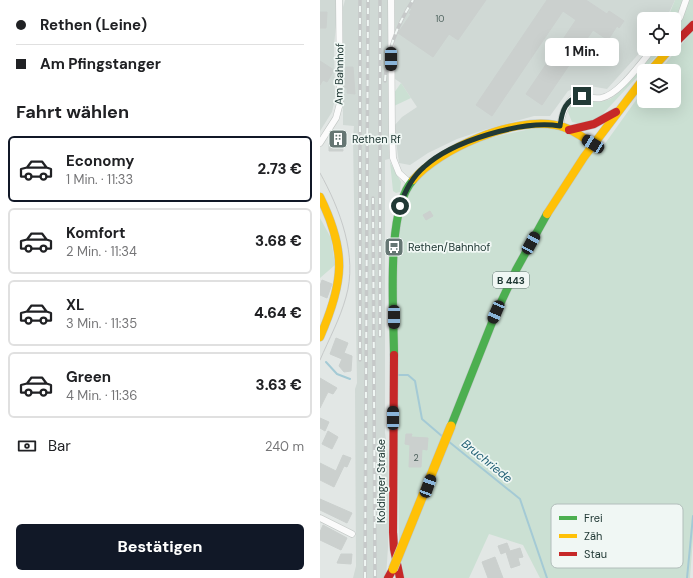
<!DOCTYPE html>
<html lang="de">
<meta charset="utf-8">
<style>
:root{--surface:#fff;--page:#f2f2f2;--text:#202124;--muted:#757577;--line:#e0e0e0;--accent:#111827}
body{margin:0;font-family:"DM Sans",sans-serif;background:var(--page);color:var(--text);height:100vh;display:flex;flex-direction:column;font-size:15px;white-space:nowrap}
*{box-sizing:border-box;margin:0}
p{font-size:13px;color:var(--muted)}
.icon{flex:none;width:22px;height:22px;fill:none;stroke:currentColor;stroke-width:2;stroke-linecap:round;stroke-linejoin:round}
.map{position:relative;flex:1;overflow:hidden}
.panel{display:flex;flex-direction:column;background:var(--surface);width:320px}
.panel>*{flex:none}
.hud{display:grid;align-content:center;height:88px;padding:0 16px;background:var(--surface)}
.tools{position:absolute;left:317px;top:12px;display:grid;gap:8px}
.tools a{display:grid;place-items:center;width:44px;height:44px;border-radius:6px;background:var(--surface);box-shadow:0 4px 16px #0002;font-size:20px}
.end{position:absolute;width:18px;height:18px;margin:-9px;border:5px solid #213935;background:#fff;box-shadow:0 0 0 2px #fff}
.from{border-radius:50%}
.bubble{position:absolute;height:28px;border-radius:6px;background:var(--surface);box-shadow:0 4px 16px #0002;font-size:13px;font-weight:800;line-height:28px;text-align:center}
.car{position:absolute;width:12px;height:24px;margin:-12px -6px;border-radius:5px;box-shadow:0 0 3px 1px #0007;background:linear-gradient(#222 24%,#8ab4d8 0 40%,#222 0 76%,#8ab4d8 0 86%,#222 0)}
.hud b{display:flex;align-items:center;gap:14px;height:38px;font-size:15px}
.hud b+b{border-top:1px solid var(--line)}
.hud i{width:10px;height:10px;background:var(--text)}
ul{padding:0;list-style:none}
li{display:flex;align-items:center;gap:12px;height:66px;margin:0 8px 6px;padding:0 8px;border:2px solid var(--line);border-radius:6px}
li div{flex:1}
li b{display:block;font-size:15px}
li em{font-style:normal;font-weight:800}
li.selected{border-color:var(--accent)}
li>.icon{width:36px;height:36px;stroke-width:1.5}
h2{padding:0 16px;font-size:18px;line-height:48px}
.pay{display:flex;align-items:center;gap:10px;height:44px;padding:0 16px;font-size:15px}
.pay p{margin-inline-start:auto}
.action{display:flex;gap:8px;margin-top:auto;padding:8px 16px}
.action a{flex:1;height:46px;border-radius:6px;background:var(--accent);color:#fff;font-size:16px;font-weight:800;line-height:46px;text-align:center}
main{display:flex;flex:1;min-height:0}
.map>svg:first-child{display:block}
.built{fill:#d0d9d5}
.green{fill:#cbe0d3}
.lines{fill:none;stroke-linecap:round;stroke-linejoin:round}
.stream{stroke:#a4cad5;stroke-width:2}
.building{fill:#cbd0ce;stroke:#cbd0ce}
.street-casing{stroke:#bfc4c2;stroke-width:7}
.fast-casing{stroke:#bec5c3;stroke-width:9}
.slow-casing{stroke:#bec5c3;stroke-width:9}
.jam-casing{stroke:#bec5c3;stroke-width:9}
.street{stroke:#fbfbfb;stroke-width:6}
.fast{stroke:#4caf50;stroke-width:8}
.slow{stroke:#ffc107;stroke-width:8}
.jam{stroke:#c62828;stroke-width:8}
.tram{stroke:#c6c9c9;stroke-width:1}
.rail-casing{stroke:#c6c9c9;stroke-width:3.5}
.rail{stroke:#f0f7f4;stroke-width:2;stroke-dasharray:6;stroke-linecap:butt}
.slow-bridge-casing{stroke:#bcc3c2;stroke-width:10;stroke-linecap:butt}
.slow-bridge{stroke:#ffc107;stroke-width:9}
.route{stroke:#213935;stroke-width:5}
.labels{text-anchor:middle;stroke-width:3.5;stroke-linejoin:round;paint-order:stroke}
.number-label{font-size:9px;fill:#4c605c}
.shield{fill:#f0f7f4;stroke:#5f726e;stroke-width:1}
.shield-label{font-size:10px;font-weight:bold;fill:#213935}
.street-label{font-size:11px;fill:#213935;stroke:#f0f7f4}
.poi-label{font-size:11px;fill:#213935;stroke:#f0f7f4;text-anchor:start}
.water-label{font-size:12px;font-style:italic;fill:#1e5d73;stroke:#f0f7f4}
.key{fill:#f0f7f4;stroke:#b2bebb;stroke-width:1}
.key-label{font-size:11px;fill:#213935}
</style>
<main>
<section class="panel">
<div class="hud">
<b><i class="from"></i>Rethen (Leine)</b>
<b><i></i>Am Pfingstanger</b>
</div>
<h2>Fahrt wählen</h2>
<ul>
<li class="selected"><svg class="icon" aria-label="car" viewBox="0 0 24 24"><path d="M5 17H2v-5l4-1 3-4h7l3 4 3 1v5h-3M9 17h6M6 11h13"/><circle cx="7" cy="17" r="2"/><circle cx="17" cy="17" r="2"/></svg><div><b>Economy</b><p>1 Min. · 11:33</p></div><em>2.73 €</em></li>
<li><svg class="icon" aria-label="car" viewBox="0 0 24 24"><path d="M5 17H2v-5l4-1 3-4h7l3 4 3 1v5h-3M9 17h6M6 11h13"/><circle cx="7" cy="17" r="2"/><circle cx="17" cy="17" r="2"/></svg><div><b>Komfort</b><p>2 Min. · 11:34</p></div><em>3.68 €</em></li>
<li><svg class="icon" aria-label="car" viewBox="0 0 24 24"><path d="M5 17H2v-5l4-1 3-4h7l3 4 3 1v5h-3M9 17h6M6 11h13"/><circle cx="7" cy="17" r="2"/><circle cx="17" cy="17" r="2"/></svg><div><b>XL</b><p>3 Min. · 11:35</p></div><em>4.64 €</em></li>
<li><svg class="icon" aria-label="car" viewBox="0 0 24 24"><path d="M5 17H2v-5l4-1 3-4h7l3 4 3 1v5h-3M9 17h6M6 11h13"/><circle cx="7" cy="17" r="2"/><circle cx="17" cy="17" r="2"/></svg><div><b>Green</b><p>4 Min. · 11:36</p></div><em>3.63 €</em></li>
</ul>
<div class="pay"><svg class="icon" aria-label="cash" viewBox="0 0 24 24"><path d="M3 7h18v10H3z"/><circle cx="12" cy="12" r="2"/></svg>Bar<p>240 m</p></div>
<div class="action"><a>Bestätigen</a></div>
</section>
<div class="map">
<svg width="373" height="578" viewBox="0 0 373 578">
<rect width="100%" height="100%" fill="#e2e7e5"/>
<path class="built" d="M0,0h17l1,3 -4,43 1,53 -3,13 -12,19z
M25,0h43l1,159 -4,1v273l3,23v91l-2,31h-33l3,-12 -1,-177 2,-6 -4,-246 1,-11 -11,-1v-118z
M75,0h280l-9,19h-22v29l-37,41 -17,-3 -12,1 -10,4 -18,25h-16l-50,14 -27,9 -29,14 -18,12 -11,-2 -5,-37 8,-9 15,-10 -16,-24 -6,-4z"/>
<path class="green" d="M355,0h18v538l-3,40h-150l-17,-33 -34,-11 -20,44h-65l-5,-40 -4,-298c3,-13 6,-35 12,-47 21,-39 73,-54 114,-62 9,-2 20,-6 30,-4 18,3 33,14 48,25l45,-63v12h30v-30h-15l33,-39 -7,-5 -11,11v-9l6,-6 -11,-8z
M336,49h7l-63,68 -15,8 -13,-3 -4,-10c6,-21 27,-6 42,-13 12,-6 36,-39 46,-50z
M81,83l10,15 -17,8v-13z
M70,162l11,20 -1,10 -4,1 -3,-2z
M0,218l11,20 4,27 -15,13z"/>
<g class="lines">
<path class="stream" d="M6,362l11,12 13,5
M79,375h9l7,6 7,38 21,18
M128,441l72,58 27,79
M367,578l6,-62"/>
</g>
<path class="building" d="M95,0h71l-28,40 -9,-6 -16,23 -35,-24 13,-19 -2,-1 3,-4 -2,-1z
M227,0h39l21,14 2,-3 15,10 -5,7 -2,-2 -9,14 -15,-10 -51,75 -16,-11 50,-74 -13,-9 -71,105 -16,-11z
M0,12h7l-1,16h-6z
M0,61l14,9 -7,12 -4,-2 -3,5z
M26,67h7l2,27 -8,-1v-5h-2z
M15,134h6l2,17h-14v-8l6,1z
M110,211l3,5 -7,4 -3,-5z
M2,280l10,4 -5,14 -7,-3v-9z
M16,338l12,5 -4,10 8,3 -1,15 -7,1 -5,-6 3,-7 -12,-5z
M0,378l17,10 -4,6 -5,-2 -8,16z
M0,418l9,4 -4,9 -5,-3z
M8,431l10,6 -6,12 -10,-5z
M86,434h6l-1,3 17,1 -1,12 -5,-1 -1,18h-12l1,-22 -5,-1z
M23,455l8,3 -4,9 -3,-1 -10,21 -14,-7v-17l16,8z
M0,499l32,14 -5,10 -27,-13z
M3,525l24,13 -6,12 -21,-10v-8z
M187,543l3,8 10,-3 3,9 -5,1 2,7 -9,3 -5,-16 -5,2 -3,-8z
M21,554h11l-1,10 -14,-1z
M175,557l8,21h-15l-6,-16z"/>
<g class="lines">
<defs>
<path id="street" d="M71,0l1,133 1,25 6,15 11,10
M354,26l6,-9 6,-17
M240,126c2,-11 4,-20 13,-28 9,-2 19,1 28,0 18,-3 40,-36 52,-49
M0,143l16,-25 4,-15 -1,-103
M0,518l32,16"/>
<path id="fast" d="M74,355c0,-42 -9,-144 19,-175
M131,426l44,-111 21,-45 31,-56"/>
<path id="slow" d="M330,71l20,-22
M93,180c26,-31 100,-63 142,-55 14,2 26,11 38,19
M0,197c27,55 24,85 0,140
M227,214l37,-57 60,-79"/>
<path id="jam" d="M354,44l19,-19
M249,130l25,-6 22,-12
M74,355l-1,177 1,17 6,29
M68,578l5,-9"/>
</defs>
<use href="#street" class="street-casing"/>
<use href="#fast" class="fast-casing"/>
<use href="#slow" class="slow-casing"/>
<use href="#jam" class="jam-casing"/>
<use href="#street" class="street"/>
<use href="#fast" class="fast"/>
<use href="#slow" class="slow"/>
<use href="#jam" class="jam"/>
<path class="tram" d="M0,173c20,36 38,83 26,124 -6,22 -17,42 -26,63"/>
<defs>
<path id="rail" d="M65,81c2,-30 12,-56 28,-81
M53,198l2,380
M60,336v-336
M40,360v-360
M45,578l3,-578"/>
</defs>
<use href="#rail" class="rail-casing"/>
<use href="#rail" class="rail"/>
<defs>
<path id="slow-bridge" d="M73,569l58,-143"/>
</defs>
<use href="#slow-bridge" class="slow-bridge-casing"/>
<use href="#slow-bridge" class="slow-bridge"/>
</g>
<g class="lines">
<path class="route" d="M80,206c5,-15 12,-29 24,-39 28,-26 98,-47 136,-41 2,-15 5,-27 22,-30"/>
</g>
<defs>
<symbol id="building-square" viewBox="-11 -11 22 22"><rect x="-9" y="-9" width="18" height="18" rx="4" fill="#657673" stroke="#f0f7f4"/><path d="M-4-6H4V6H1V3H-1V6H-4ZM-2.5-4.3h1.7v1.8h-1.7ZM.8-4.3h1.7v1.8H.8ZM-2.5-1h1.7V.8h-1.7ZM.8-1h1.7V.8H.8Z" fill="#fff"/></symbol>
<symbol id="bus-square" viewBox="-11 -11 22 22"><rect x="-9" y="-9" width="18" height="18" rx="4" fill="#657673" stroke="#f0f7f4"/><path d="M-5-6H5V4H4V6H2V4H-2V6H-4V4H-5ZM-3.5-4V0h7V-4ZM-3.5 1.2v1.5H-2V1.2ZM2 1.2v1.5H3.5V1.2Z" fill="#fff"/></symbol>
</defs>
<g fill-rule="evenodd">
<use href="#building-square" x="7" y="128" width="22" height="22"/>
<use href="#bus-square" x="63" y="236" width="22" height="22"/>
</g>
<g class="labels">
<g class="number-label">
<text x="120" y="22">10</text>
<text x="96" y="461">2</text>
</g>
<rect class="shield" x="173" y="272" width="36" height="16" rx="3"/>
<g class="shield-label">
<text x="191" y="284">B 443</text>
</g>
<g class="street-label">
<text transform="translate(19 74) rotate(-89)" y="4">Am Bahnhof</text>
<text transform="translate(61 481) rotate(-90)" y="4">Koldinger Straße</text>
</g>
<g class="poi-label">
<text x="32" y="143">Rethen Rf</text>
<text x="88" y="251">Rethen/Bahnhof</text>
</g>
<g class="water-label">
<text transform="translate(167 461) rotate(39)" y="4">Bruchriede</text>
</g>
</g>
<rect x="231" y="504" width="132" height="64" rx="6" class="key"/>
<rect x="239" y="516" width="18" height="4" fill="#4caf50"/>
<rect x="239" y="534" width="18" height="4" fill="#ffc107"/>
<rect x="239" y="552" width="18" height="4" fill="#c62828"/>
<g class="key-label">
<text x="264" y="522">Frei</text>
<text x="264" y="540">Zäh</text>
<text x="264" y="558">Stau</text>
</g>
</svg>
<div class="tools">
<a><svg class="icon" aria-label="locate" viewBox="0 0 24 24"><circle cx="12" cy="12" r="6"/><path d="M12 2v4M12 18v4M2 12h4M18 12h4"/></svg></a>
<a><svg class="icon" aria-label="layers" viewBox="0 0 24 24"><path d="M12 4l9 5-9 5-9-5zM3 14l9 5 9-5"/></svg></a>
</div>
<i class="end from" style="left:80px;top:206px"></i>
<i class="end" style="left:262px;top:96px"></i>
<div class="bubble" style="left:225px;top:38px;width:74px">1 Min.</div>
<i class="car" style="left:71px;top:59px;rotate:180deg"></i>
<i class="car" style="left:273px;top:144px;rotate:302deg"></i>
<i class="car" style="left:211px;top:243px;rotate:29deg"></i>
<i class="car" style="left:176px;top:312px;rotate:203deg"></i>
<i class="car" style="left:74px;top:317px;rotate:180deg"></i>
<i class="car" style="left:73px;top:418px;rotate:0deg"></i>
<i class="car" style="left:108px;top:486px;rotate:20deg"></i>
</div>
</main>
